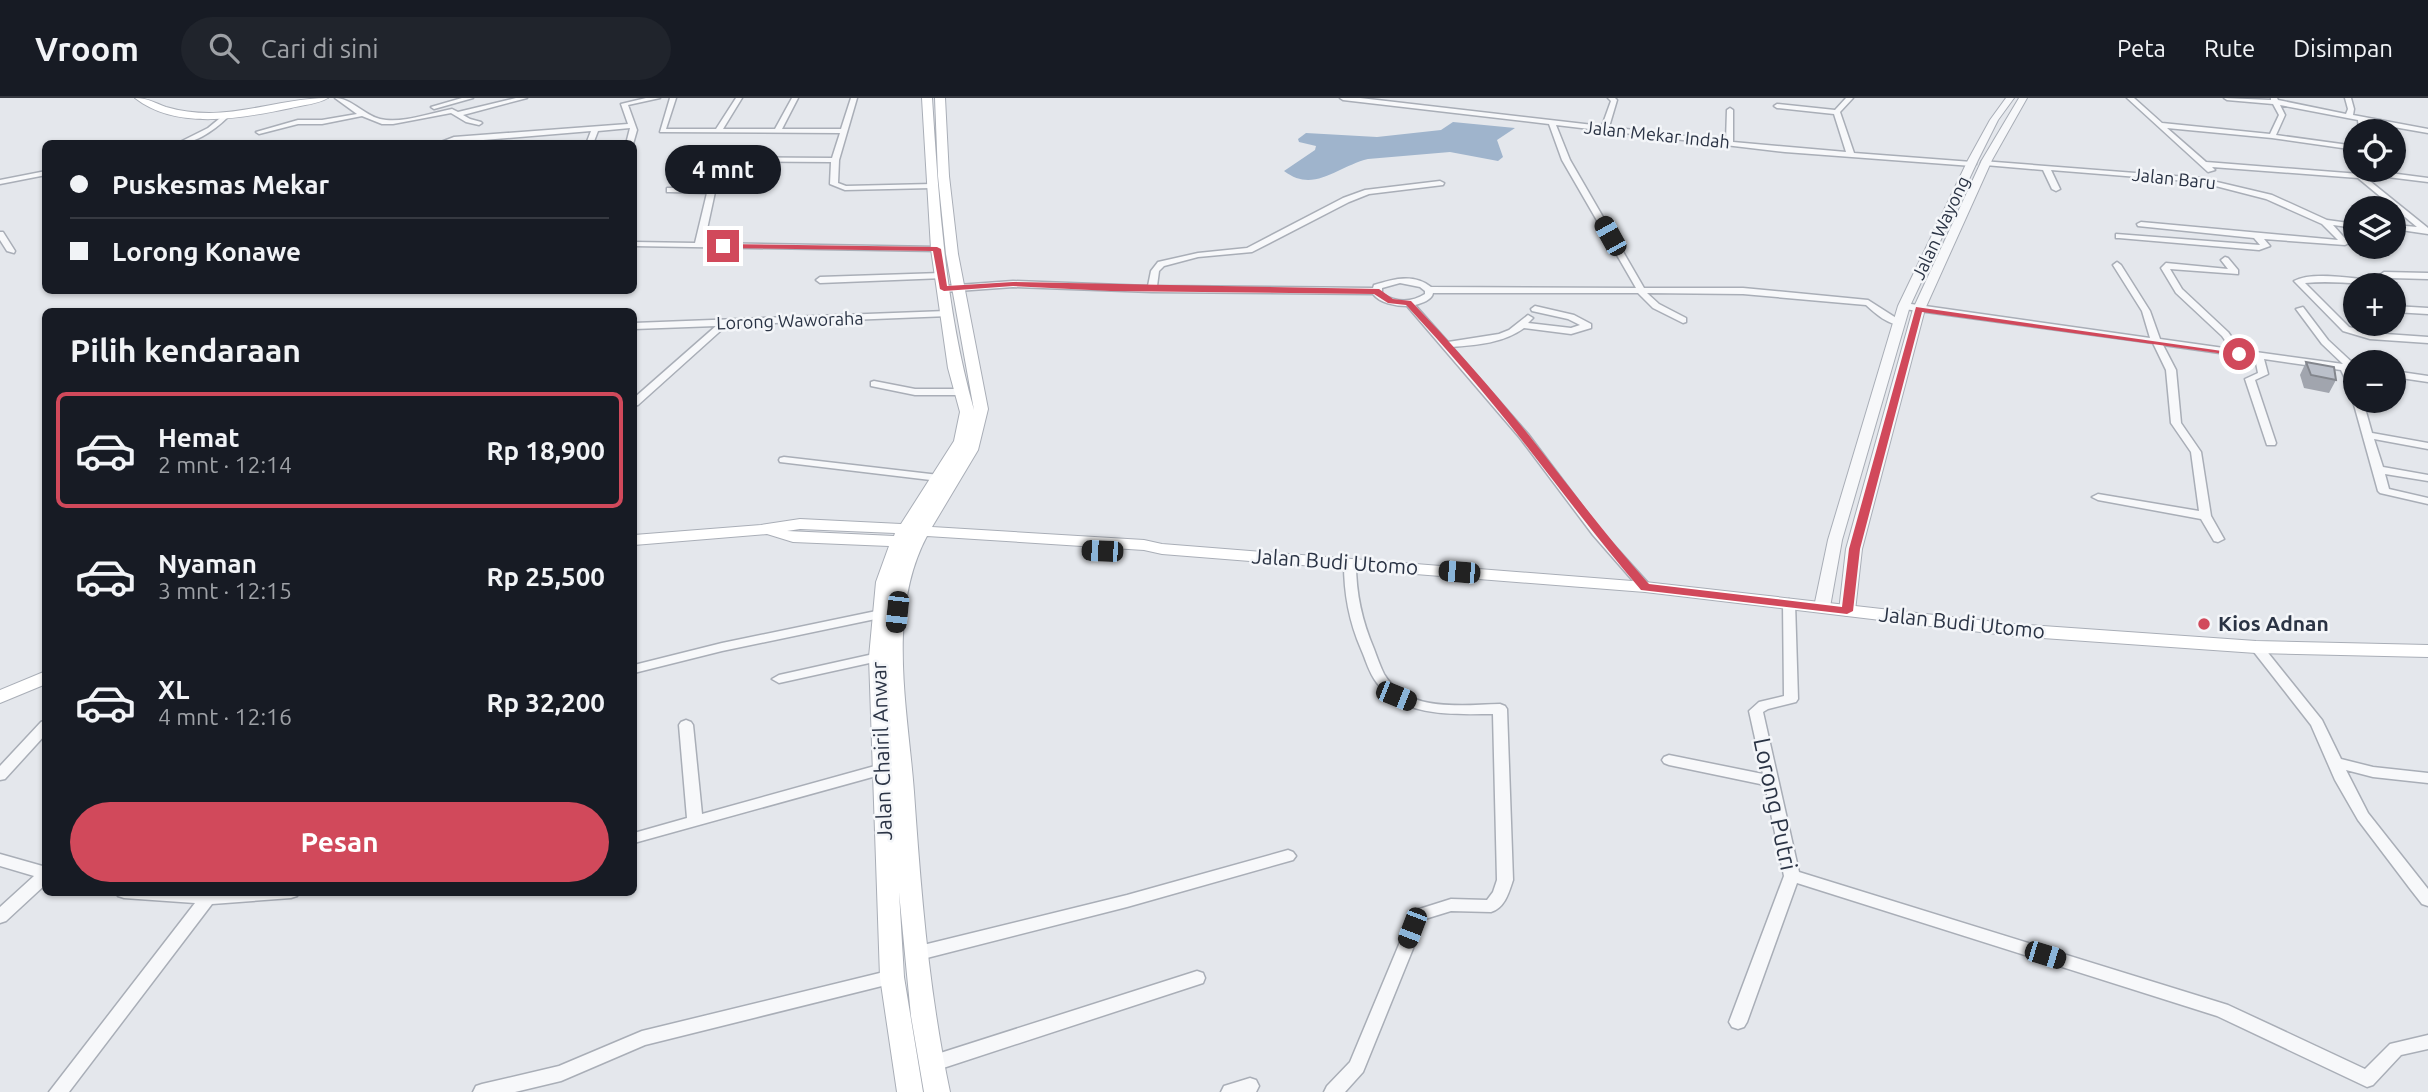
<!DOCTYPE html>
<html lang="id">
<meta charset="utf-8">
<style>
:root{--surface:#171b24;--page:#20242c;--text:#f1f3f6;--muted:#9ea1a6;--line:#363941;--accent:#d1495b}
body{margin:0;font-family:Ubuntu,sans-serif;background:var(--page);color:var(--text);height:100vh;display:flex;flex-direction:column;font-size:26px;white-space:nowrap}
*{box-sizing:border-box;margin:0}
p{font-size:23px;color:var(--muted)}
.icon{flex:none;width:38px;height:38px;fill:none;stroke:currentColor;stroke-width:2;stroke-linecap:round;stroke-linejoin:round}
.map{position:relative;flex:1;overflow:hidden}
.drawer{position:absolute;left:42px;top:210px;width:595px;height:588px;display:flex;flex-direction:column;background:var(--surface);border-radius:10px;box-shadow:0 2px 5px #0004}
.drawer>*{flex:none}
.banner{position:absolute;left:42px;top:42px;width:595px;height:154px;border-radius:10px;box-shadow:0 2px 5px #0004;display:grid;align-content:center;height:154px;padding:0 28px;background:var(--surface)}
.tools{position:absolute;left:2343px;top:21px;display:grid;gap:14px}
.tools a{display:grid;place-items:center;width:63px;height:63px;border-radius:50%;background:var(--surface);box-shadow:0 2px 5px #0004;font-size:35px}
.end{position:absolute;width:32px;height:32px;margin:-16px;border:9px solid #d1495b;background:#fff;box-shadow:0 0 0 4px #fff}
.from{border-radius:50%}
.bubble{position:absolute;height:49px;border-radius:24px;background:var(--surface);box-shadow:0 2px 5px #0004;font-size:23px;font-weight:700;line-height:49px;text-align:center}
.car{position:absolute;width:21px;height:42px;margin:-21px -10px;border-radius:9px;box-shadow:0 0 5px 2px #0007;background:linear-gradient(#222 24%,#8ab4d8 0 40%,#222 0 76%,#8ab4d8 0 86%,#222 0)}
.banner b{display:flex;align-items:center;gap:24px;height:66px;font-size:26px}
.banner b+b{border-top:2px solid var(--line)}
.banner i{width:18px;height:18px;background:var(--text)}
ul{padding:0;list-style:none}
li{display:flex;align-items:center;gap:21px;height:116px;margin:0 14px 10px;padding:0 14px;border:4px solid transparent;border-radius:10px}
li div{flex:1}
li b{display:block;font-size:26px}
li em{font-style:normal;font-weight:700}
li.current{border-color:var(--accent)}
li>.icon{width:63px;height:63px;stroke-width:1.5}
h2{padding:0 28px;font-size:32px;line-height:84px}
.primary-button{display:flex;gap:14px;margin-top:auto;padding:14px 28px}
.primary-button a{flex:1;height:80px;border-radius:42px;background:var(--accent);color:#fff;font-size:28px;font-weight:700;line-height:80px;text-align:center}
header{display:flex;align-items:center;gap:42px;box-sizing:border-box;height:98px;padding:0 35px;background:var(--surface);border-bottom:2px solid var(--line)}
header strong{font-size:33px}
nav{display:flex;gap:38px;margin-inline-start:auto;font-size:24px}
.search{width:490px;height:63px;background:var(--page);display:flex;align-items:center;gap:18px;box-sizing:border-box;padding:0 24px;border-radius:38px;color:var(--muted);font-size:26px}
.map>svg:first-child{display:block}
.water{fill:#9fb4cc}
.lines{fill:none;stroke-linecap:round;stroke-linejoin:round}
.minor-casing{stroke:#a9aeb7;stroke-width:3}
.tertiary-casing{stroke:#a9aeb7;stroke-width:2}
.secondary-casing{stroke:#a9aeb7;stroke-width:2}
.minor{fill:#f7f8fa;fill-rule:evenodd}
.tertiary{fill:#f7f8fa;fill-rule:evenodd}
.secondary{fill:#fff;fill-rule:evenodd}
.wall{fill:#a1a5ae}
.building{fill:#bbc0ca;stroke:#83868d;stroke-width:2}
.route{fill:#d1495b}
.poi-dot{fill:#d1495b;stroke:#f4f6f9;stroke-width:2.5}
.labels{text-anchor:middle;stroke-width:5;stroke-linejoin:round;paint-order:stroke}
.far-street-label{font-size:18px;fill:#2b3445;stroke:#f4f6f9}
.street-label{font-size:21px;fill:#2b3445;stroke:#f4f6f9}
.poi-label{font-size:21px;font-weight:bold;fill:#2b3445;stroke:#f4f6f9;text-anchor:start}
.near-street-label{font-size:24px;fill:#2b3445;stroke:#f4f6f9}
</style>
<header>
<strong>Vroom</strong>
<div class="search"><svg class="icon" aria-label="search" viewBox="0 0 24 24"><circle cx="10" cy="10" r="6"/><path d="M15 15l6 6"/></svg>Cari di sini</div>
<nav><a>Peta</a><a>Rute</a><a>Disimpan</a></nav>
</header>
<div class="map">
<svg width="2428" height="994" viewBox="0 0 2428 994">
<rect width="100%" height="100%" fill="#e4e7ec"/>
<path class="water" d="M1453,24l62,6 -18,12 6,17 -5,4 -48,-9 -82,7c-30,7 -54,35 -84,12l31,-21 1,-4 -17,-4 -1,-3 8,-6 71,4 64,-7z"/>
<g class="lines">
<defs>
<path id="minor" d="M335,0c16,0 29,17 45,21 22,5 50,-6 72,-10l6,3 58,-14h11l-64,17 7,4 11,3 1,1 -3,2 -13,-3 -15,-9 -58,11h-11l-20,-8 -40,8h-24l-39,10 -3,-2 42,-12h24l35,-6z
M462,0h11l-39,11 -3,-2z
M646,0h14l-32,7 9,25 -4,14h-7l4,-16 -32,3 -5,13h-7l5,-13 -155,13 18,-7 174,-13 -7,-20z
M670,0h6l-10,31h50l20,-31h6l-19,31h52l17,-31h6l-16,31h59l10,-31h6l-18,62 -1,23 8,3 86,-2 4,2 -4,2 -87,2 -15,-6 1,-22 -154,-1v-4h3l152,1 8,-25 -180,-1z
M1340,0h20l242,28 9,-25 -3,-3h7l2,2 -8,27 117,14 1,-31 3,-2 3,2v32l113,10 -12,-38 -57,-6 -3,-2 3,-2 58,6 11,-12h7l-13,14 14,41 118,9 4,2 -4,2 -187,-14 -229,-27 14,35 74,128h99l125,12 36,23 -2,2c-14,0 -26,-11 -36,-20l-123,-11 -96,-1 12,11 27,14v4l-3,1 -30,-15 -15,-15h-205c-1,7 -11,10 -18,12l33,37 51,-8 10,-4 19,-15 5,3 -5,5 43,5 9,-3 -12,-6 -36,-8 -1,-2 4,-3 39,9 17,9v4l-20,6 -47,-6c-21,15 -46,17 -72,19l76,87 73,97 48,53 2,3 -6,4 -4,-1 -48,-55 -73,-97 -113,-132c-12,0 -27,-3 -34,-12l-221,-2 -139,-5 -69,5 -4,-3 4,-3 69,-5 135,5 3,-15 7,-9 40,-9 49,-5 96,-50 22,-8 75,-9 4,2 -1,2 -74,9 -20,8 -97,50 -54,5 -34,9 -5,5 -2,15 216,2 1,-3c19,-6 40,-12 57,2l205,1 -74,-128 -13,-36 -206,-24zM1400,185l20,4 5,4v3c-14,9 -29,8 -43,0v-6z
M2127,0h7l28,25 108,11 9,-19 -6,-11 -46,-4 -3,-2 47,2v-2h6l1,2 68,14 2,-5 -3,-11h6l3,11 -1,6 75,14v4l-63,-11v9h-6l-1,-11 -78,-15 5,10 -9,20 80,11v4l-84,-12 -105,-10 39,34 154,12 21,-4 1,2 46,6v4l-49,-6 -13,2 62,50v6l-34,-5v-4l23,2 -59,-49 -146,-11 3,3 -7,2z
M225,16l5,1c-14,14 -34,29 -54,29l32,-16z
M1982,63l218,17 72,17 55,25 29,4v4l-23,-3 16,18 -4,2 -81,-6 6,7 -11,4 -140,-12h-3v-4l144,11 -6,-7 -116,-12 -1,-2 4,-2 197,18 -16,-16 -56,-25 -66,-17 -149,-12 9,19 -4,2 -4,-2 -9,-19 -58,-5 -4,-2z
M46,73v4l-46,9v-4z
M667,90h39l9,4 -11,51 233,4 4,2 -4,2 -303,-5v-4l61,1 12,-50 -37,-1h-3z
M0,134h3l12,19 -1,2 -7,-2 -7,-11z
M2225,159l3,1 10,12v4l-68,-5 12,20 46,43 13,18 102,14 -21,-20 -26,-35 7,-2 25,33 28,26v6h-4l4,8v14l-5,-3 -10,-21 -77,-11 4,15 -13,6 21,63 -1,2h-8l-22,-66 13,-6 -3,-15 -92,-13 13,25 5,53 20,29 10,64 13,23 -6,3 -4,-1 -13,-22 -103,-19 -6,-3 6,-3 101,17 -8,-59 -20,-29 -5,-53 -13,-27 -249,-34 -4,-3 4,-3 246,35 -8,-27 -29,-46 4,-3 4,3 29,46 10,28 71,10 -9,-13 -46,-43 -15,-25 5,-5 62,6 -7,-9z
M2384,174l44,1v6l-37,-1 5,7 -2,2v-2c-30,0 -60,-5 -89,-2l44,44 22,6 57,4v6l-58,-4 -27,-8 -49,-50c20,-11 68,-1 91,1l-5,-7z
M941,175l4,3 -1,2 -124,5 -4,-3 4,-3z
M2394,208l34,2v6l-34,-2z
M946,213l5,3 -2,2 -222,9 -89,80 -4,1v-8l82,-72 -82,3v-6z
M2394,273l34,5v6l-34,-5z
M874,283l41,8h48l5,3 -5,3h-48l-44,-9v-4z
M2356,301v2h7l9,32 56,10v6l-54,-10 9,28 45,8v6l-43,-7 4,15 39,9v6l-48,-11 -2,-2 -25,-90z
M784,359l155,18 5,3 -5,3 -159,-19 -1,-2 1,-2z
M1350,462l6,4c0,30 6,57 18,85 3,8 6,17 10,25 23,39 78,31 116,30l5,2 2,3 6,171c-4,12 -8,28 -22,32l-40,-1 -26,8 -62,153 -18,20h-21l3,-6 23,-24 63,-151 38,-12 36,1 6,-8 4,-12 -4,-166c-39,0 -89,4 -116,-31 -8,-10 -11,-23 -16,-34 -12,-28 -17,-55 -17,-85z
M1789,501l6,4 3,96 -2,3 -28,7 -5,3 36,160 429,133 137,64 25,-25 38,-9v14l-27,6 -28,30 -6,2 -150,-71 -420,-133 -50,139 -3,5 -6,2 -6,-2 -3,-5 55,-146 -19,-91 -96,-20 -5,-2 -2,-3 2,-3 5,-2 94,19 -14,-63 10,-9 25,-6 -1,-93z
M881,512l6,4 -2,3 -163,34 -88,22v-8l88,-22z
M2256,545l5,1 61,76 19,39 32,8 55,6v10l-55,-6 -27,-7 22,43 60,76v17l-6,-2 -11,-14 -53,-70 -23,-40 -24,-55 -61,-78z
M878,555l6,4 -1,3 -104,23 -7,-4 7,-4z
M46,622v14l-41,45 -5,1v-14l41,-44z
M686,622l5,2 2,3 9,89 180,-50 5,1 2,4 -2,4 -253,70v-10l53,-15 -8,-93 2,-3z
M1288,752l5,2 3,4 -3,4 -166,47 -212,54 -6,-2 -2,-5 2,-5 6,-2 212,-52z
M0,756l46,13v17l-40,37 -6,2v-16l34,-31 -34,-10z
M116,794h183l-2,4 -6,2 -79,6 -143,188h-20l146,-189 -71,-5 -6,-2z
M892,872l6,2 2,5 -2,5 -253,63 -84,36 -46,11h-42l3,-6 6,-2 77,-18 83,-35z
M1197,873l6,2 2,5 -2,5 -272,89 -6,-3 -3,-5 3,-5 6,-3z
M1250,980l6,2 3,6 -3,6h-35l3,-6z"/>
<path id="tertiary" d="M2006,0h8l-16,22 -20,40 -68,146 -68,234 -12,67 -2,3h-12l-2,-3 14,-67 70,-234 70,-146 22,-40z
M2019,0h8l-35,62 -67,149 -63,240 -7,62 -8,5 -6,-2 -2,-3 7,-62 67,-240 69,-149z"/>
<path id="secondary" d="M135,0c13,0 20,5 31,9 14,4 29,6 43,6 40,0 79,-15 119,-15 -10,6 -25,7 -37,10 -48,10 -114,23 -156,-10z
M922,0h10c7,105 13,210 42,312l-28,-156 -8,-78 -3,-78h10l4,78 9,78 30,155 -10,41 -46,77 212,13 18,4 483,38 369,42 242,17 172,4v12l-172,-4 -242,-17 -369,-44 -483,-38 -18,-4 -217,-14c-41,77 -19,174 -13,256 7,101 15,201 36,300h-26l-13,-76 -12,-124 5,85 19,115h-26l-17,-115 -11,-320 7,-75 13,-36 -96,-4 -26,-8 -133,11v-10l127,-10 39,-6 101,5 53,-83 6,-29 -12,-44 -17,-119zM800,431l95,4 -1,3 -107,-5z
M46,573v13l-46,19v-13z"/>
</defs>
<use href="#minor" class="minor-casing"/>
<use href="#tertiary" class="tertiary-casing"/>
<use href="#secondary" class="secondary-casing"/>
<use href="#minor" class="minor"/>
<use href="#tertiary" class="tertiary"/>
<use href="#secondary" class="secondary"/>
</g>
<path class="wall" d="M2306,264l30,18 -7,13 -25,-5 -4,-13z"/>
<path class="building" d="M2306,264l28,5 2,13 -25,-5z"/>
<path class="route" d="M721,146l216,3 4,2 6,37 66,-4 366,7 14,10 18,2c41,43 80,87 117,133 40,51 78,102 121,150l193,23 7,-58 67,-242 327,47 -4,2 -317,-44 -62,237 -7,62 -6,3 -206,-24c-42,-49 -80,-100 -120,-151 -36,-46 -75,-91 -115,-134l-18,-2 -14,-9 -263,-3 -98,-5 -69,5 -4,-2 -7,-38 -210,-3z"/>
<circle class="poi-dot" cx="2204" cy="526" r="7"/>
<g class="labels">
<g class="far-street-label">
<text transform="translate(1657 37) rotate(6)" y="6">Jalan Mekar Indah</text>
<text transform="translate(2174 81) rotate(6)" y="6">Jalan Baru</text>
<text transform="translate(1941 130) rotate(-65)" y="6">Jalan Wayong</text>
<text transform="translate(790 223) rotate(-2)" y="6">Lorong Waworaha</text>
</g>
<g class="street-label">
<text transform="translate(1335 464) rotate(4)" y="7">Jalan Budi Utomo</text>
<text transform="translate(1962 525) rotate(6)" y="7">Jalan Budi Utomo</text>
<text transform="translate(882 653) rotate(-92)" y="7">Jalan Chairil Anwar</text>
</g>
<g class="poi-label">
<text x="2218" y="533">Kios Adnan</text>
</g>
<g class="near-street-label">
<text transform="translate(1775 706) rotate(78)" y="8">Lorong Putri</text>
</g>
</g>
</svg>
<div class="tools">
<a><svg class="icon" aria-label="locate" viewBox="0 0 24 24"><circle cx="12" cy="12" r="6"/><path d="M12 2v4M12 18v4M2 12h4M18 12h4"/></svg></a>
<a><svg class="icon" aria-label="layers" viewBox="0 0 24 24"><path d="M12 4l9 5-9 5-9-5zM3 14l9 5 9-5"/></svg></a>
<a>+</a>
<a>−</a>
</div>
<i class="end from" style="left:2239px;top:256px"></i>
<i class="end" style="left:723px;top:148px"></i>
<div class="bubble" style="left:665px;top:47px;width:116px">4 mnt</div>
<i class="car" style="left:1610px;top:138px;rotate:331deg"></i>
<i class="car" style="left:1102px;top:453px;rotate:272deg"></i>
<i class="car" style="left:1459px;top:474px;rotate:275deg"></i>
<i class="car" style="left:897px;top:514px;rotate:186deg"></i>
<i class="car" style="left:1396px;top:598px;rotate:112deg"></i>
<i class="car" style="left:1412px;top:830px;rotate:201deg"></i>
<i class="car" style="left:2045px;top:857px;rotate:107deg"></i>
<div class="banner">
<b><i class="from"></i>Puskesmas Mekar</b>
<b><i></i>Lorong Konawe</b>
</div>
<section class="drawer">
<h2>Pilih kendaraan</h2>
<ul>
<li class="current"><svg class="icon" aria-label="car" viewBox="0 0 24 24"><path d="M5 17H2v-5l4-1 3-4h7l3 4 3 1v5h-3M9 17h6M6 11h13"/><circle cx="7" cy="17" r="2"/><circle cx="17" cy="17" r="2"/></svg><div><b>Hemat</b><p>2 mnt · 12:14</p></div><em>Rp 18,900</em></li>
<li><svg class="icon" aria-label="car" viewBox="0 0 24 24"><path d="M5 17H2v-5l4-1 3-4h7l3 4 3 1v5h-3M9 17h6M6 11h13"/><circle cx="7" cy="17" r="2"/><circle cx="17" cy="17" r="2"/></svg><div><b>Nyaman</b><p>3 mnt · 12:15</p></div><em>Rp 25,500</em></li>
<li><svg class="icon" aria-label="car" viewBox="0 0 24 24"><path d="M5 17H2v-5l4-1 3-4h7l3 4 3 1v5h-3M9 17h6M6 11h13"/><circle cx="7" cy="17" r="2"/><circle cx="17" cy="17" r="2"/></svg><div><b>XL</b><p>4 mnt · 12:16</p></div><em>Rp 32,200</em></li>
</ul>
<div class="primary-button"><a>Pesan</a></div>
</section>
</div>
